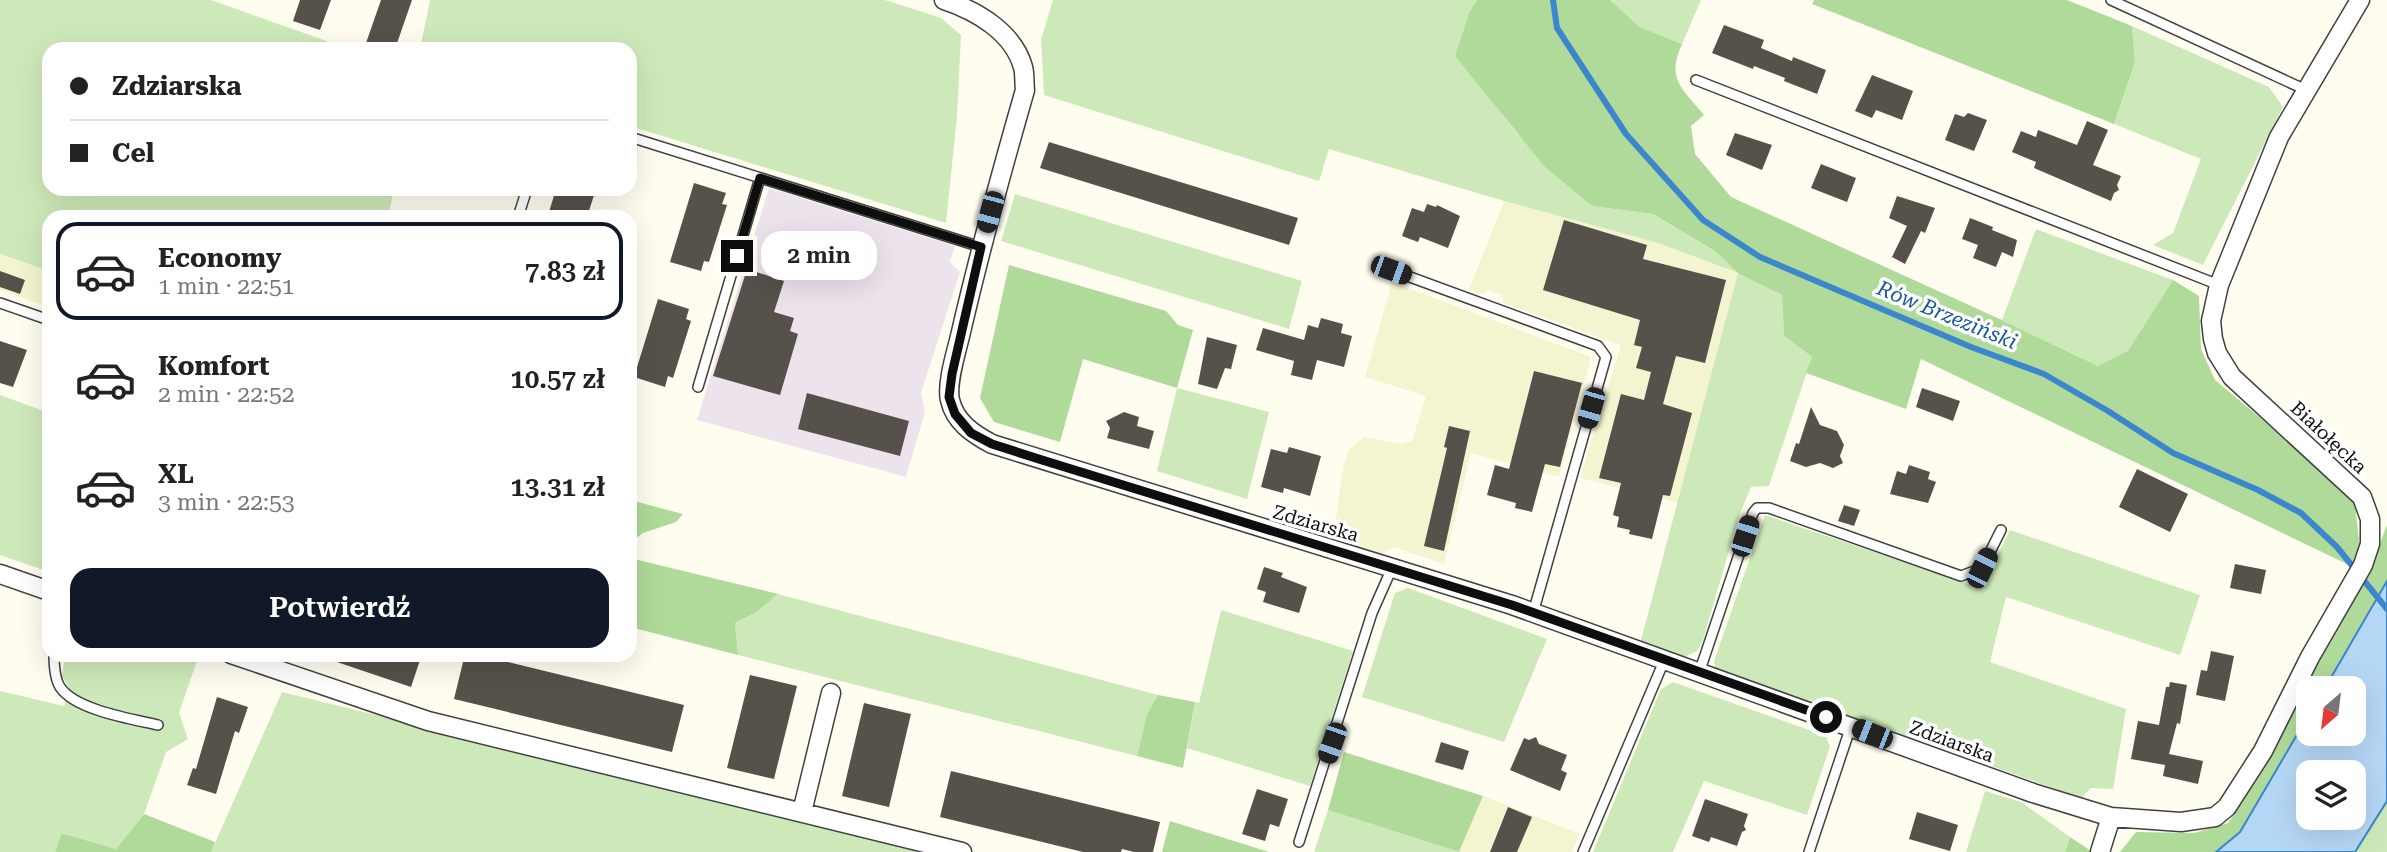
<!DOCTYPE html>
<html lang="pl">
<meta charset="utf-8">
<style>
:root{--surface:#fff;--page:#f6f6f6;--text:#222;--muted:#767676;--line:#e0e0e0;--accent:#111827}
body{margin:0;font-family:"Roboto Serif",serif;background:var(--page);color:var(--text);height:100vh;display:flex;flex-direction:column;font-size:26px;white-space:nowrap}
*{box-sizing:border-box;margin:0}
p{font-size:23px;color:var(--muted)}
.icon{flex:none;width:38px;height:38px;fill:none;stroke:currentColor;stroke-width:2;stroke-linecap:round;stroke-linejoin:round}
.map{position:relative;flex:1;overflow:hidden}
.details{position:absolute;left:42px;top:210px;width:595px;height:452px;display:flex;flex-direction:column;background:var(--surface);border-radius:21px;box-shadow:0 7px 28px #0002}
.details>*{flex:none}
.top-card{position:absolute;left:42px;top:42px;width:595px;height:154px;border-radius:21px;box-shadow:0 7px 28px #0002;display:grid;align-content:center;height:154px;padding:0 28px;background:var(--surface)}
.needle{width:46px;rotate:208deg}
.fabs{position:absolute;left:2296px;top:676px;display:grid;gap:14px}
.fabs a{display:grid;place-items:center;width:70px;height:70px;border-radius:14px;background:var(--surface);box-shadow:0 7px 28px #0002;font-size:35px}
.end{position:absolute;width:32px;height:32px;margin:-16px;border:9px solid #0e0e0e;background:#fff;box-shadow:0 0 0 4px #fff}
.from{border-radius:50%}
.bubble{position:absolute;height:49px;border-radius:21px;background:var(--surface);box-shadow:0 7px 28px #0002;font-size:23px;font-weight:600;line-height:49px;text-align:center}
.car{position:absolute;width:21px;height:42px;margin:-21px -10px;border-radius:9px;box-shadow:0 0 5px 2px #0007;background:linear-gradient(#222 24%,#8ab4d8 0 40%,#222 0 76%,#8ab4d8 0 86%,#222 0)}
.top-card b{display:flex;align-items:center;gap:24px;height:66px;font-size:26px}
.top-card b+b{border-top:2px solid var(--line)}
.top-card i{width:18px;height:18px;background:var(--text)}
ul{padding:12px 0 0;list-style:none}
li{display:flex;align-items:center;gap:21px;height:98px;margin:0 14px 10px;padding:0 14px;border:4px solid transparent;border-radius:21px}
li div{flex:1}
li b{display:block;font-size:26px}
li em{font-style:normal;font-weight:600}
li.active{border-color:var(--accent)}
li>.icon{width:63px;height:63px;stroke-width:1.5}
.primary-button{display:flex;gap:14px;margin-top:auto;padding:14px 28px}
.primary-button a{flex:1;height:80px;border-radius:21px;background:var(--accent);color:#fff;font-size:28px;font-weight:600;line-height:80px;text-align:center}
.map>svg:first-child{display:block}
.industrial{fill:#ede3ed}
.farmland{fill:#f4f5d0}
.green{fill:#cee9b9}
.forest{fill:#b0da99}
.water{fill:#b5d7f6;stroke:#3c86cd;stroke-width:2;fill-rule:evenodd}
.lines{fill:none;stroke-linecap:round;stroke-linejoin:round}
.stream{stroke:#3c86cd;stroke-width:6}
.building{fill:#57514b}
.service-casing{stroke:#414141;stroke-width:12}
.minor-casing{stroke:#414141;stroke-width:21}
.service{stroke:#fff;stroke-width:9}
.minor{stroke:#fff;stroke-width:18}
.route{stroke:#0e0e0e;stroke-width:9}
.labels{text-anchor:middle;stroke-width:7;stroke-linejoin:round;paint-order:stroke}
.street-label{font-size:19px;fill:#0e0e0e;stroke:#fff}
.water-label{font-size:21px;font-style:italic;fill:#1858a0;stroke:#fff}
</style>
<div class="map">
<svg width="2387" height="852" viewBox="0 0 2387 852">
<rect width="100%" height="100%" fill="#fffdf0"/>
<path class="industrial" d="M769,188l186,58 -5,16 10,10 -39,121 4,19 -19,65 -209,-57z"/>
<path class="farmland" d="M1504,201l154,42 81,31 -61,229 -98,-25 41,-133 -118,-42v-7l-15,-6 -5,5 -14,-6z
M0,254l49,17v36l-49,-17z
M1392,282l199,75 -32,120 -88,-24 -27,111 -50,-17 -14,8 -35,-10 -9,-27 7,-51 6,-17 15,-13 37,7 11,-3 14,-45 -61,-19z
M1483,796l97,38 -8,18h-113z"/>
<path class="green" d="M0,0h211l138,49h-300v140h345l-6,28h-339v54l-49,-17z
M430,0h455l56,18 20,17 -4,81 -11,107 -316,-97v-77h-210z
M1053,0h424l-7,11 20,87 25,33 77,75 61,8 62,37 24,23 43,21 2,41 28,21 -43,129 -18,1 -12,29 -36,124 -6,11 -13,6 -44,-13 98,-371 -80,-30 -154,-42 -175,-52 -10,32 -275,-86 -3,-55z
M1610,0h91l-19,44 -42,-17z
M2132,26l137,61 14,20 -80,158 -50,-20 20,-12 28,-74 -87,-35 21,-62z
M1015,194l287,87 -13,48 -288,-88z
M2036,229l137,51 -45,72 -30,14 -96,-46z
M1177,388l92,24 -22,87 -90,-28z
M0,395l49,18v159l-49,-17z
M1765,515l212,72 9,-9 24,-48 190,65 -20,60 -174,-58 -16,65 136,47 -13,80 -22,-1 -10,10 -366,-130 -1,-7z
M1408,588l139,51 -43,103 -142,-45 33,-104z
M778,594l380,101 -11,19 -10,42 -399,-101 -3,-32 22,-11z
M1221,610l132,41 -43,135 -123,-38 8,-46 4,1z
M65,655h134l-20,58 9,26 -22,13 -22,62 -28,35 -53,-16 -8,19h-55v-161l64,15 5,-18 -7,-12z
M1673,682l153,54 4,11 -23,68 -103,-34 -31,71h-80l68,-163z
M282,692l656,160h-727z
M1985,791l36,11 49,35 -5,15h-99z
M2387,801v51h-32z
M1328,810l131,42h-145z"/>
<path class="forest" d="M1477,0h133l30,27 42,17c-16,36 0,44 22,71l-13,11 4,28 36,43 271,123 96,46 30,-15 45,-71 26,16 2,53 14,31 129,108 11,17 5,44 -9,17 -430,-207 -15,50 -100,-36 6,-16 -28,-21 -2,-41 -43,-21 -24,-23 -62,-37 -61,-8 -48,-40 -89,-110 15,-45z
M1814,0h253l65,26 3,36 -21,62 -302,-120z
M1009,265l157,46 12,14 15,5 -16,58 -94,-29 -23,83 -66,-20 -14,-24z
M630,500l53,14 -7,8 -33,11 -13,10z
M2387,525v56l-62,107h-17v28l-68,116 -24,20h-96l16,-20 58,1 34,-10 15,-21 130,-241z
M630,558l148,36 -21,18 -22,11 3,32 -108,-28z
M1158,695l37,7 -12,66 -46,-12 10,-42z
M1344,752l139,44 -24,56 -131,-42z
M144,814l71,28 -4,10h-156l7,-19 54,16z
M1170,821l99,31h-107z
M2070,837l21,14v1h-26z"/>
<path class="water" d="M2387,581v220l-32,51h-139l24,-20 68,-116v17h46v-45h-29zM2308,772h46v45h-46z"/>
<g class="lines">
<path class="stream" d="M1553,0l4,28 69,106 77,86 57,37 211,90 73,27 64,37 65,42 85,37 43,23 36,34 50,62"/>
</g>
<path class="building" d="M300,0h31l-11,30 -27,-9z
M381,0h31l-17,49h-21l-9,-3z
M1724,25l40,15 -3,8 31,13 1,-4 33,13 -9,24 -33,-13 1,-3 -31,-12 -1,3 -41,-16z
M1872,75l41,16 -11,29 -26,-10 -4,8 -17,-7z
M1968,113l19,7 -13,31 -29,-11 10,-26 9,3z
M2087,121l21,9 -15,35 28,11 -4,9 2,5 -5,3 -3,8 -77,-33 2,-6 -24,-10 9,-21 15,6 2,-7 39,15z
M1735,133l37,12 -10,25 -36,-15z
M1049,142l249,76 -9,27 -249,-77z
M1821,164l35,14 -9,24 -36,-14z
M694,183l32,10 -4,11 5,1 -18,57 -5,-1 -3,10 -31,-9z
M556,189h40l-9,28h-34l1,-3 -5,-2z
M1897,196l38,12 -10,25 -4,-2 -16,33 -13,-7 15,-31 -18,-8z
M1427,204l9,3 1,-2 23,11 -12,32 -28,-11 -2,5 -16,-6 10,-28 12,4z
M1970,218l23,9 -1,3 25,10 -4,17 -11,-5 -6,15 -23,-9 5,-13 -16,-6z
M1564,220l83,25 -4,14 83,21 -21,83 -29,-7 -13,48 29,9 -22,83 -7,-1 -11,44 -23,-5 1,-4 -13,-3 2,-10 -6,-2 8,-32 -22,-5 22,-84 23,6 7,-28 -15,-4 6,-21 -8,-2 6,-25 -97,-30z
M747,269l37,12 -10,31 20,6 -4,13 8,3 -18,61 -67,-19z
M0,271l25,9 -5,14 -20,-7z
M658,299l31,10 -3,10 5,2 -18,57 -5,-2 -3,11 -31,-10z
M1321,318l22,6 -2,9 11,3 -8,31 -27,-7 -5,20 -21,-5 3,-14 -38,-11 7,-22 41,12 4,-15 10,3z
M1207,337l30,8 -6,24 -6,-1 -8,21 -19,-5z
M0,341l27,9 -14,37 -13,-4z
M1534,371l48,12 -22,84 -15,-3 -13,48 -17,-4 1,-5 -29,-8 8,-30 14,4z
M1922,388l38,13 -7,20 -37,-14z
M807,393l102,28 -9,35 -102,-27z
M1811,407l9,18 17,6 7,14 -4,11 3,7 -10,5 -13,-5 -14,4 -16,-6 6,-18 3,1z
M1124,412l15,5 -2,9 17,5 -5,18 -42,-11 3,-10 -4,-7z
M1449,426l21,5 -26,120 -20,-5 23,-98 -3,-1z
M1289,447l32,9 -11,40 -26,-8 -1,5 -22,-6 10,-38 16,4z
M1909,465l21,7 -2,7 8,3 -8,21 -38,-9 7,-23 9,3z
M2137,469l51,25 -18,38 -51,-25z
M1844,505l16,5 -6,16 -16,-5z
M2235,564l31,6 -5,24 -31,-6z
M1264,567l19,6 -2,4 26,10 -8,26 -36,-11 3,-10 -9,-3z
M2211,651l23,5 -9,45 -29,-6 5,-25 6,1z
M322,654h100l-11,33 -89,-30z
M465,654h10l209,51 -12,47 -218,-53z
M750,675l47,11 -23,93 -47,-11z
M2170,682l17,3 -7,39 -3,-1 -8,31 34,7 -5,23 -35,-8 2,-11 -34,-6 7,-38 21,4 7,-38h3z
M217,697l31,10 -9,26 -4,-2 -19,63 -29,-9 6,-17 3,1z
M864,703l47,11 -22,93 -47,-11z
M1536,737l3,7 28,11 -6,15 6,3 -7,18 -50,-21 14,-32 5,2z
M1441,742l28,9 -6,19 -28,-8z
M951,771l209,51 -7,30h-19l-12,-3 -1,3h-38l-143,-35z
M1257,789l31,10 -9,28 -9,-3 -5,17 -23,-7z
M1705,799l43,15 -4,12 2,4 -4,2 -5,14 -26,-9 -2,5 -17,-6z
M1508,807l24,10 -15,35h-27z
M1917,812l41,13 -8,26 -41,-12z"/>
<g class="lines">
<defs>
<path id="service" d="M2111,0l195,90
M1696,80l523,205
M630,137l351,110
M518,217l9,-28
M1391,270l207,76 8,11 -73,256
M0,303l49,17
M698,387l62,-209
M54,654c0,10 1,25 6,33 15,23 72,32 98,38
M1699,673l54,-160 4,-5h12l192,68 21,-8 19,-38
M1299,842l73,-229 20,-45
M1583,852l81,-191
M1809,852l42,-126"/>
<path id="minor" d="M944,0c33,11 69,32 79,67 2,7 1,15 2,23 -23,80 -45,160 -64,242 -4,18 -15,51 -11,68 5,22 23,34 42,44l520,161 521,188 78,24 70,5 34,-5 12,-10 36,-56 47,-94 53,-92 7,-21v-25l-8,-22 -130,-120 -15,-24 -4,-14 -2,-18 8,-36 60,-148 81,-137
M0,574l49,17
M231,654l197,67 534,131
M802,812l29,-119
M2100,852l11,-35"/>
</defs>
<use href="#service" class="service-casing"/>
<use href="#minor" class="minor-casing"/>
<use href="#service" class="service"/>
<use href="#minor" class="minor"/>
</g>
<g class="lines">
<path class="route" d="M737,256l23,-78 221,69 -29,127 -3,23 6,17 16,19 21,11 50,16 470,145 314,112"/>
</g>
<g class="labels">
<g class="street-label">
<text transform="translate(2329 437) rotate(43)" y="7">Białołęcka</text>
<text transform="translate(1316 523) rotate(16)" y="7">Zdziarska</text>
<text transform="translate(1952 741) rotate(20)" y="7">Zdziarska</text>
</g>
<g class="water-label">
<text transform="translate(1947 315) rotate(22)" y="7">Rów Brzeziński</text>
</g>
</g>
</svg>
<div class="fabs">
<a><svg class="needle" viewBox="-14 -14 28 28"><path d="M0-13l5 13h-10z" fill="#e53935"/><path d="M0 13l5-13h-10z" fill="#767676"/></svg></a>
<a><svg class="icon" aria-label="layers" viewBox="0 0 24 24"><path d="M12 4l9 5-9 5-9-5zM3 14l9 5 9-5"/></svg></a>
</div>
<i class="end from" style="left:1826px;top:717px"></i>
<i class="end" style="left:737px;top:256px"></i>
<div class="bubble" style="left:761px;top:231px;width:116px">2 min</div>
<i class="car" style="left:990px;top:212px;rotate:195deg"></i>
<i class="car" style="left:1391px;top:270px;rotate:110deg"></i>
<i class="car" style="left:1591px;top:408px;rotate:196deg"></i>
<i class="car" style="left:1745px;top:536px;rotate:18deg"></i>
<i class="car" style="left:1982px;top:568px;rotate:26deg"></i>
<i class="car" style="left:1872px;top:734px;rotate:292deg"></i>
<i class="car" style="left:1332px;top:743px;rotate:199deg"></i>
<div class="top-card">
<b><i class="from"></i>Zdziarska</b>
<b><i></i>Cel</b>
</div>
<section class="details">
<ul>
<li class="active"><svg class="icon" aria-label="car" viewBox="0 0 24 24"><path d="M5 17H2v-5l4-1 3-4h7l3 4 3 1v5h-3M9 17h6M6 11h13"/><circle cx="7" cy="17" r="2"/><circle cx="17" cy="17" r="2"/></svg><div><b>Economy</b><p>1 min · 22:51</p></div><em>7.83 zł</em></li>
<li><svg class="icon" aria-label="car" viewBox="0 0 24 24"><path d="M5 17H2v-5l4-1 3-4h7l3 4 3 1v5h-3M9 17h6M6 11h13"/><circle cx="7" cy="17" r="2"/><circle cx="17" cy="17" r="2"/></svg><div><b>Komfort</b><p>2 min · 22:52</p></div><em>10.57 zł</em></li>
<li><svg class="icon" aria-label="car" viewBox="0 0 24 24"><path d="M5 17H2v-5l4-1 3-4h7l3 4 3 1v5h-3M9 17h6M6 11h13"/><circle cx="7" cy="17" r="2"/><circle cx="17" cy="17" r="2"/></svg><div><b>XL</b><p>3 min · 22:53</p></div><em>13.31 zł</em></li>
</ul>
<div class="primary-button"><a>Potwierdź</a></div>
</section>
</div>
